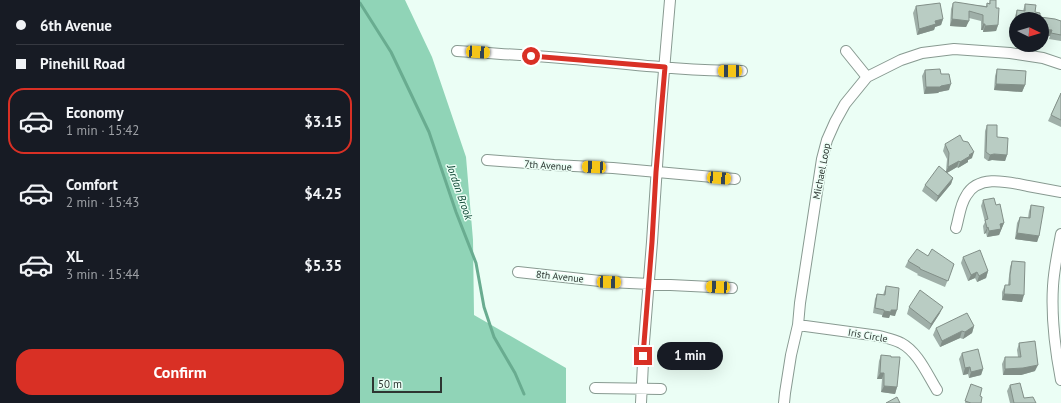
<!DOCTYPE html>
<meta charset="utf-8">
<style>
:root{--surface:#171b24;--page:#20242c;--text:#f1f3f6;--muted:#9ea1a6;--line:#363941;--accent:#d93025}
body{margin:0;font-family:"PT Sans",sans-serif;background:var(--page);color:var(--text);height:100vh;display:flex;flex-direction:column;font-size:15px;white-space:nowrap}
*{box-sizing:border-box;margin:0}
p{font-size:13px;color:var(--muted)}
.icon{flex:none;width:22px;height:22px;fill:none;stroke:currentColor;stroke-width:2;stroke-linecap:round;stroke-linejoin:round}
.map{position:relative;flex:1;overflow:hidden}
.drawer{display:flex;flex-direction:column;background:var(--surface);width:360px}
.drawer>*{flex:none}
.banner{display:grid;align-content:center;height:88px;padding:0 16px;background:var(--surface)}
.needle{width:26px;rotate:95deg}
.buttons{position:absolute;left:649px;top:12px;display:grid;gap:8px}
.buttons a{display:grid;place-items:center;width:40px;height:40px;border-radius:50%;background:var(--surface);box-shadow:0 4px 16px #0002;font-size:20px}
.scale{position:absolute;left:12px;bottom:10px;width:70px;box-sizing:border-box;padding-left:4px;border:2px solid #2d3531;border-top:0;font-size:11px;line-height:14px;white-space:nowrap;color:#2d3531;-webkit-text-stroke:3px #ebfef5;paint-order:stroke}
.end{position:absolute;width:18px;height:18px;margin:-9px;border:5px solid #d93025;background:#fff;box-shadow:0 0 0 2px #fff}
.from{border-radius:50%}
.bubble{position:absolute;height:28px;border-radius:14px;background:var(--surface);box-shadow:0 4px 16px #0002;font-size:13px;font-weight:800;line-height:28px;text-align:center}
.car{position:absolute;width:12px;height:24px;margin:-12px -6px;border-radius:5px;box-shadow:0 0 3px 1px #0007;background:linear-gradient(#f5c518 24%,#345 0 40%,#f5c518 0 76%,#345 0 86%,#f5c518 0)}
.banner b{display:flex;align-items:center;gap:14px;height:38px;font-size:15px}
.banner b+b{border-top:1px solid var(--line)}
.banner i{width:10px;height:10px;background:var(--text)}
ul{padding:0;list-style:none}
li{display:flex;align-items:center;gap:12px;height:66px;margin:0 8px 6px;padding:0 8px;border:2px solid transparent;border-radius:16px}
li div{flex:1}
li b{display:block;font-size:15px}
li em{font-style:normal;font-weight:800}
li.current{border-color:var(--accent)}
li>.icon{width:36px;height:36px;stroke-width:1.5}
.primary-button{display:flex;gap:8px;margin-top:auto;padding:8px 16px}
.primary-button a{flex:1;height:46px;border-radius:16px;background:var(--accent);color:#fff;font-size:16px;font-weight:800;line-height:46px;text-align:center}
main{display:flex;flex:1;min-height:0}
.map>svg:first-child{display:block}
.forest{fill:#90d4b7}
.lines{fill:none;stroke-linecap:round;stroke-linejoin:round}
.stream{stroke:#69ac90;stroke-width:3}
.minor-casing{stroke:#889a91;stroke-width:12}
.minor{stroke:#fff;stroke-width:10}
.wall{fill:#9fafa8}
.shaded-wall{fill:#828f88}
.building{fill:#b9ccc3;stroke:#828f88}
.route{stroke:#d93025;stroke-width:5}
.labels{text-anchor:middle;stroke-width:3;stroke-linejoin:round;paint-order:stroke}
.street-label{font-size:10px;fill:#2d3531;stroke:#ebfef5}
.water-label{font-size:11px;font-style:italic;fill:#0c4532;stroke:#ebfef5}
</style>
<main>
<section class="drawer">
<div class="banner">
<b><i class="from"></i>6th Avenue</b>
<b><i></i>Pinehill Road</b>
</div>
<ul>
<li class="current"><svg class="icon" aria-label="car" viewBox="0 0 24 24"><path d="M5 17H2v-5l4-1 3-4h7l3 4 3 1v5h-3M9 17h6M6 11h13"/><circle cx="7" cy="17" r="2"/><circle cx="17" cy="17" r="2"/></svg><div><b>Economy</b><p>1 min · 15:42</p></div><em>$3.15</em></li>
<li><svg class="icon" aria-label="car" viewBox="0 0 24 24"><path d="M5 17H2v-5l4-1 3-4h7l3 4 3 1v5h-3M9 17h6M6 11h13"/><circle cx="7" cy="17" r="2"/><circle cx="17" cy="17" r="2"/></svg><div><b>Comfort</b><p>2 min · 15:43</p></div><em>$4.25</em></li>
<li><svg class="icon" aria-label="car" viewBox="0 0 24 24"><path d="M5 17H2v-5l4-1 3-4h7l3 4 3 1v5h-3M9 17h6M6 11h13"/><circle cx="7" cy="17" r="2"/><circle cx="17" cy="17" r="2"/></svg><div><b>XL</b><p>3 min · 15:44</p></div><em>$5.35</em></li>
</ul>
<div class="primary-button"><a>Confirm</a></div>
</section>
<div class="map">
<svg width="701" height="403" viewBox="0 0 701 403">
<rect width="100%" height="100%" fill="#ebfef5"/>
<path class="forest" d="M0,0h45l27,57 34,100 7,83 1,75 92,53v35h-206z"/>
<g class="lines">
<path class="stream" d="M0,3l31,49 38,80 27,80 20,51 8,44 10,30 21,36 9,21"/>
<defs>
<path id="minor" d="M97,51c43,3 85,5 127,9 53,5 105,11 158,11
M486,51l21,26
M127,160l67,5 59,3 122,11
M596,228c3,-10 4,-23 10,-32 12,-22 42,-14 62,-10 11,2 22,4 33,6
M701,234c-3,17 -7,34 -8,52 -2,32 2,63 8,94
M158,272l91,10 123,6
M438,325l81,11c7,2 15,3 22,7 17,9 26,31 36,47
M235,388l66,1
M281,403l3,-61 8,-100 9,-136 9,-106
M424,403l1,-10 6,-38 7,-30 2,-22 22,-144 5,-19 8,-18 10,-18 22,-27 34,-17 21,-7 32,-4 56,4 33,5 18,6"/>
</defs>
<use href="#minor" class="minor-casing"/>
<use href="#minor" class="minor"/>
</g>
<path class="wall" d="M630,0l6,8 2,17 -2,6 -13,1v-2h-2v-9l-12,-3 -3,9 -16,-1 1,-17 2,-6 33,3 1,-3 2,1z
M665,4l10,8 5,5 21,4v20l-12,-2 1,-3 -34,-17v9h-3l2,-12 2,-6 6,1z
M556,6l27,13 -2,6 -6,2 -1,3 -17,5 -4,-22z
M637,69l28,16 -3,7 -28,-2 1,-14z
M565,70l16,4 8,16 -10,2 -1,1 -14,1 -2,-18z
M701,93v34l-13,-6z
M627,125l10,12 10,18 -2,6 -13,-1 -4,1 -4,-3 1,-27z
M585,144l27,14 -4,2v2l-10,6 -1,-1 -10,6 6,5 -2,6 -15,18 -14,-11 3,-6 21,-14 1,-12 -4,-8z
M623,200l13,5 8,18 -5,12 -12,2 -1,-4 -2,1 -1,-8 2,-4 -4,-16z
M671,205l8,31 -2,6 -22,-3 2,-16 3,-6 8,1 1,-7z
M568,256l26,8 -9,23 -28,-12 1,-1 -13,-7 3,-6z
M603,257l25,14 -2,7 -9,4 -2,-4 -7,3 -7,-18z
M652,261l10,41 -20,-2v-8l3,-7h3l2,-18z
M526,286l9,30 -5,-1 -1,3 -7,-1v-2l-9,-2 2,-14 2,-5 6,1z
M549,307l31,6 -11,17 -22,-16z
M614,326l-2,7 -9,6 -3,-1 -20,9 -7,-12 3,-7z
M659,343l16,28 -14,4h-18l-1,-11 3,-7h13l-1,-7z
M602,353l21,16 -2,6 -12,3 -1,-4 -5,1 -4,-16z
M521,355l16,32 -2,7 -14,-2 1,-13h-5l2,-18z
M611,384l9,12 1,7h-16z
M650,385l14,13 12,5h-26l-3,-12z"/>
<path class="shaded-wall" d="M583,19l-2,6 -6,2 -1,3 -17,5 2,-6 16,-8z
M592,19l17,2 -3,6 -16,-1z
M656,22v6h-3z
M623,24h2l-2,6h-2z
M638,25l-2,6 -13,1 2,-6z
M682,29l10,1 -2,6 -8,-1z
M591,84l-2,6 -10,2 -1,1 -14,1 2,-7z
M636,84l29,1 -3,7 -28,-2z
M614,152l-2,6 -4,2v2l-10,6 2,-6 9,-7z
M634,154l13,1 -2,6 -13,-1 -4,1 2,-6z
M599,161l-2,6 -12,7 3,-7z
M593,178l-2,6 -15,18 2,-6z
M644,223l-5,12 -12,2 2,-6 11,-7z
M628,227l-2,6 -2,1 3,-6z
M657,233l22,3 -2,6 -22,-3z
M628,271l-2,7 -9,4 2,-6z
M617,272l-2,6 -7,3 3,-6z
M644,294l20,1 -2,7 -20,-2z
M583,307l-3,6 -11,17 2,-6z
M531,310h6l-2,6 -5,-1 -1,3 -7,-1 2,-6z
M614,326l-2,7 -9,6 2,-7z
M602,331l-2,7 -20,9 2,-6z
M678,365l-3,6 -14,4h-18l2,-6z
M610,367l-2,7 -5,1 2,-7z
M623,369l-2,6 -12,3 2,-6z
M520,373h4l-2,6h-5z
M524,386l13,1 -2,7 -14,-2z"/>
<path class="building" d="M630,0h6v8h3l-1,17 -13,1v-2h-2v-9l-14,-4v10l-17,-2 1,-16 2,-1 7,1 25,4v-4l3,1z
M580,3l3,16 -8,2 1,3 -17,5 -3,-23z
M665,4l11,1 -1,7 5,1v4l15,2 6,2v14l-10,-2 1,-3 -10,-1v-10h-26v3l1,-12 8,1z
M580,69l1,5h8l2,10 -10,2 -1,1h-14l-1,-17z
M637,69l29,2 -1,14 -29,-1z
M701,93v27l-10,-5z
M627,125h10v12l11,1 -1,17 -13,-1 -4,1 -4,-3z
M600,135l3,6 5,1 6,10 -5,3 1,1 -10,6 -1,-1 -11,6 1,-14 -4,-9z
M579,166l14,12 -15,18 -13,-11z
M634,198l2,7 4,-1 4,19 -4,1 1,5 -12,2 -1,-4 -1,1 -2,-8 3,-1 -5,-19z
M671,205l13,2 -5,29 -22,-3 3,-16 10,1z
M557,249l11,7 4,-7 22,15 -6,17 -28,-12v-1l-12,-7z
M620,250l8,21 -9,5 -2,-4 -6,3 -8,-18z
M652,261l13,1 -1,33 -20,-1 1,-9h5v-10z
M526,286l13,2 -2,22h-6v2l-7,-1v-1l-9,-2 2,-14 8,1z
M560,290l23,17 -12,17 -22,-17z
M607,313l7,13 -9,6 -3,-1 -20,10 -6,-13z
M675,341l3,24 -15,3 -18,1v-12h16l-2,-14z
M618,349l5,20 -12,3 -1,-5 -5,1 -3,-15z
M521,355l10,1v1h9l-3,30 -13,-1v-13h-4z
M660,383l4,15 9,-1 3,6h-22l-4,-18z
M611,384l11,4 -2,8 2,1 -1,6h-10l-6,-2z
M537,397l3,6h-14z"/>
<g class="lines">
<path class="route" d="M171,56l134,11 -9,105 -4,70 -9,114"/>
</g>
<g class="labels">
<g class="street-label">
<text transform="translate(188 165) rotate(4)" y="4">7th Avenue</text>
<text transform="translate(461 171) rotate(-79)" y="4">Michael Loop</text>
<text transform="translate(200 276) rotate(6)" y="4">8th Avenue</text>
<text transform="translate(508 335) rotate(10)" y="4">Iris Circle</text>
</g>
<g class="water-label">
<text transform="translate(100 192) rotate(71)" y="4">Jordan Brook</text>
</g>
</g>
</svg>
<div class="buttons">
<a><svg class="needle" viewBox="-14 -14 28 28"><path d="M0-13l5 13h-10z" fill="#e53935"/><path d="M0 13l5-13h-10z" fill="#9ea1a6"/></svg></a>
</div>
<div class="scale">50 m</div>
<i class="end from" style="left:171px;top:56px"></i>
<i class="end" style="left:283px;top:356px"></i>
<div class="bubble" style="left:297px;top:342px;width:66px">1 min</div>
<i class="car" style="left:118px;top:52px;rotate:94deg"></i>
<i class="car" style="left:370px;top:71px;rotate:270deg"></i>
<i class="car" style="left:234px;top:167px;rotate:273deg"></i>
<i class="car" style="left:359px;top:178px;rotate:95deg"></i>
<i class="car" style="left:249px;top:282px;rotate:92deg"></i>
<i class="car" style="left:358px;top:287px;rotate:273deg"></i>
</div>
</main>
